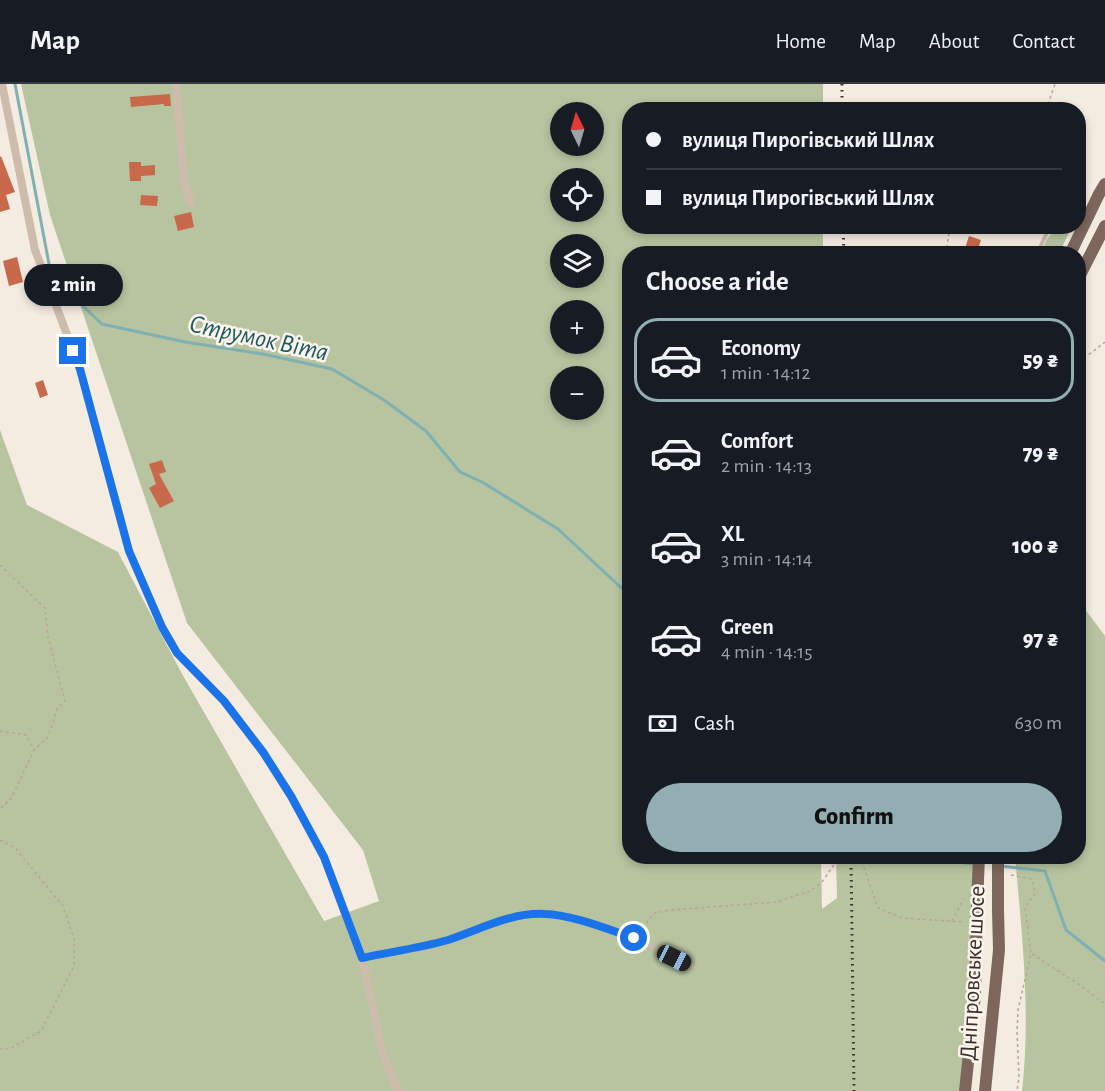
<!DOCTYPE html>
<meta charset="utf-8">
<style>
:root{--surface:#171b24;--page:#242831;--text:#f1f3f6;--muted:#9ea1a6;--line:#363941;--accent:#92aeb2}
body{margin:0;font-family:"Alegreya Sans",sans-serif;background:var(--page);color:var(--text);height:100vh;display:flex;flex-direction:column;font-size:22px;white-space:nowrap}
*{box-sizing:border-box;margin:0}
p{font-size:20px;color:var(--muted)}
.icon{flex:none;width:33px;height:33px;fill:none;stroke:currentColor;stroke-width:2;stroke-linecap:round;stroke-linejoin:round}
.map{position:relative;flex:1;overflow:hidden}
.panel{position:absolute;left:622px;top:162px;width:464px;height:618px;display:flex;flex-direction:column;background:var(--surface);border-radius:24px;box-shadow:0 3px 9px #0003}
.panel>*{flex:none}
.guide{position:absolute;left:622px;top:18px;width:464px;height:132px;border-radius:24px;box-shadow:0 3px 9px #0003;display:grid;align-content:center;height:132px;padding:0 24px;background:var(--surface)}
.needle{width:39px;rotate:355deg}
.buttons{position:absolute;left:550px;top:18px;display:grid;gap:12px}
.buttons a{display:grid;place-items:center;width:54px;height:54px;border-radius:50%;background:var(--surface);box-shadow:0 3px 9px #0003;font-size:30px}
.end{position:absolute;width:27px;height:27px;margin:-14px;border:8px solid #1a73e8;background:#fff;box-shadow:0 0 0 3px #fff}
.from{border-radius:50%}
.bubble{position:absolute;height:42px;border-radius:21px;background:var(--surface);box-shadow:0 3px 9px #0003;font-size:20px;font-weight:800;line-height:42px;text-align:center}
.car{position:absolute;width:18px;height:36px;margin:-18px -9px;border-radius:8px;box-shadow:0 0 4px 2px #0007;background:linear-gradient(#222 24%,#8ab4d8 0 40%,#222 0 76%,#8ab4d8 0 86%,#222 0)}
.guide b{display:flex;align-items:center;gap:21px;height:57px;font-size:22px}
.guide b+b{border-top:2px solid var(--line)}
.guide i{width:15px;height:15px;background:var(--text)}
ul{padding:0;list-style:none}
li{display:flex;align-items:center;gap:18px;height:84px;margin:0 12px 9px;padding:0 12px;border:3px solid transparent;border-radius:24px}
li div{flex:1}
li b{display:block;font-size:22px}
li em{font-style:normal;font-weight:800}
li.on{border-color:var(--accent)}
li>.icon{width:54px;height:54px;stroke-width:1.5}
h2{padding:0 24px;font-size:27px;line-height:72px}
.pay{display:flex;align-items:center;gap:15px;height:66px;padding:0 24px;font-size:22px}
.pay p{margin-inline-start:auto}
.action{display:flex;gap:12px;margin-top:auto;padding:12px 24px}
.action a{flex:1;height:69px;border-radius:36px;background:var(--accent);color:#111;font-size:24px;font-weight:800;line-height:69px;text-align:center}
header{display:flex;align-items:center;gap:36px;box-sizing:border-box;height:84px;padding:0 30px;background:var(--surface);border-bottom:2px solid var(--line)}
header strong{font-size:28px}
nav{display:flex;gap:33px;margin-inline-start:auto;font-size:21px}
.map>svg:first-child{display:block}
.green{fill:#b8c4a0;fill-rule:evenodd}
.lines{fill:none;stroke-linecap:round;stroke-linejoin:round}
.stream{stroke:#7fb0b2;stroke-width:3}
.building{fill:#c8694b}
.path{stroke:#b9a596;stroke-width:1.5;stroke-dasharray:3 3;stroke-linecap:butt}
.service{stroke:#cdbbac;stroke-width:4}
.minor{stroke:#cdbbac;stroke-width:8}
.primary{stroke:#7d675c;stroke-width:12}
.rail{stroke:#3b302b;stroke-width:3;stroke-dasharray:1.5 4.5;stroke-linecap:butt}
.primary-bridge{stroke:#7d675c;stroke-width:12}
.route{stroke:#1a73e8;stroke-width:8}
.labels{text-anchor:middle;stroke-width:5;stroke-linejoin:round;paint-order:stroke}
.street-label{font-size:24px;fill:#3b302b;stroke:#fbf5ee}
.water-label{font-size:26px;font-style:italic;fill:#1f5a5e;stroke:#fbf5ee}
</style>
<header>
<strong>Map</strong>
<nav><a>Home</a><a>Map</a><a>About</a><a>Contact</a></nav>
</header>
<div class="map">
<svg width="1105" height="1007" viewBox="0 0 1105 1007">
<rect width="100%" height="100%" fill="#f4ebe1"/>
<path class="green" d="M21,0h802v25l-193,1v116l193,1v26l-193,1v602l191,1 1,52 15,-11 -1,-41h143l-14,234h-965v-661l27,75 91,47 64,122 142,247 55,-20 -16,-51 -176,-227 -137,-408zM561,28h33v34h-33zM561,94h33v34h-33zM561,160h33v34h-33zM561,226h33v34h-33zM561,292h33v34h-33z
M1057,143h9l3,1 1,3 -11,22h-18l6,-14z
M1079,517l26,35v455h-83c9,-78 0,-157 -7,-234l63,-1z"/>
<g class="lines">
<path class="stream" d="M15,0l34,180 19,28 34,32 83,18 78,12 69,15 52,31 42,31 34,41 22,10 76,47 72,67
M946,772l10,6 19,2
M1000,782l45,5 21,59 39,31"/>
</g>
<path class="building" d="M170,10l1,12h-7v-2l-33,3 -1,-10z
M1,72l14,36 -9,3 4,14 -10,3v-55z
M129,78h12v4l14,-1v10l-14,1v5h-11z
M141,111l17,1 -1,10 -17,-1z
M191,128l3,15 -16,4 -4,-15z
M969,152l12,4 -4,12 -12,-4z
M17,173l6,25 -14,4 -6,-25z
M43,296l5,15 -8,3 -5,-15z
M162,376l4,12 -7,2 15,27 -14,7 -11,-20 7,-4 -7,-20z"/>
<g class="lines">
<path class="path" d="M1046,26l9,-26
M946,170l4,-28
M1078,276l13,-7 14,-11
M0,481l45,43 3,29 17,64 -7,6 -10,30 -14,13
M0,647l26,4 8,15 -23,49 -11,10
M0,756l15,8 48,58 11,33v27l-33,65 -30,17 -11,1
M860,772l18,52 24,10 63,4
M1011,791l21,4 3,15 -10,13 6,46 -13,57 -1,22 2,45 -2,14
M952,837l12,-23
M638,848l17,-19 16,-3 106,-8 20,-7 12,-3 13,-10 18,-26
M1032,870l45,29 28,21"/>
<path class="service" d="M1037,170l13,-28
M363,873l84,-17 48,-17 33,-9h17l18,2 71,22 60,29"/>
<path class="minor" d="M2,0l33,166 45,119 49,182 33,76 15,26 47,48 39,51 28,44 33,61 38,101 20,93 12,31 5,9
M176,0l8,96 7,23"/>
<path class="primary" d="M1070,170l29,-60 6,-10
M1078,195l27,-53
M965,1007l10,-96 2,-90
M985,1007l14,-141 -1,-40"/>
<path class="rail" d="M842,0v26
M843,142l1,28
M851,772l3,235"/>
<path class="primary-bridge" d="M977,821l2,-49
M998,826v-54"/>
</g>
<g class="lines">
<path class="route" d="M73,267l7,18 49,182 33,76 15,26 47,48 39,51 28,44 33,61 38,101c28,-6 58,-10 86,-18 31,-10 63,-28 97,-26 28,1 62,15 89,24"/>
</g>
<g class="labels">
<g class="street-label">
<text transform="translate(972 889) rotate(-87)" y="8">Дніпровське шосе</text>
</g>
<g class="water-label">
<text transform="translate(259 253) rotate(12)" y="9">Струмок Віта</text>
</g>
</g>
</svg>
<div class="buttons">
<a><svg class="needle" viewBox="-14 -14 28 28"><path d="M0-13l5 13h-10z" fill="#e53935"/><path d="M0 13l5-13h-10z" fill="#9ea1a6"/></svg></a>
<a><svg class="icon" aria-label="locate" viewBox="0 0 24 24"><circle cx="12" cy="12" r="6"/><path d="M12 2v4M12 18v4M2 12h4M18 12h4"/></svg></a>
<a><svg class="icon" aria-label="layers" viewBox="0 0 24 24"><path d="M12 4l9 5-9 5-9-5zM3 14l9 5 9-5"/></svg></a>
<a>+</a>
<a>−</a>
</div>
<i class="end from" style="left:634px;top:854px"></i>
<i class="end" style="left:73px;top:267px"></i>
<div class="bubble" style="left:24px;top:180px;width:99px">2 min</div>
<i class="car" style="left:674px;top:874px;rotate:116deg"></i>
<div class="guide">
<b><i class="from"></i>вулиця Пирогівський Шлях</b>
<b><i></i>вулиця Пирогівський Шлях</b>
</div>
<section class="panel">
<h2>Choose a ride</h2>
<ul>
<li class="on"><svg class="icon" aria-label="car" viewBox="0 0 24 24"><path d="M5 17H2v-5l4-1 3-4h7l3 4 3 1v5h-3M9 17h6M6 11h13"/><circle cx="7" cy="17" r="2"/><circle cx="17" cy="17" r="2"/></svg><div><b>Economy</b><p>1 min · 14:12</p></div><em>59 ₴</em></li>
<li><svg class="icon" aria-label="car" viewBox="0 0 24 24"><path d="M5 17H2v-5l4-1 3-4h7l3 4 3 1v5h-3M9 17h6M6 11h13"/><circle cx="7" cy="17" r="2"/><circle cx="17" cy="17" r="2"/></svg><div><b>Comfort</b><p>2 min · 14:13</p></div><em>79 ₴</em></li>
<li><svg class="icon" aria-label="car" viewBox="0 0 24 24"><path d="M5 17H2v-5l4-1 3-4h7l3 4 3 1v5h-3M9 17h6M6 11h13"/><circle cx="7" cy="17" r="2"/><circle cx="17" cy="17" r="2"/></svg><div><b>XL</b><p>3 min · 14:14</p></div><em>100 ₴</em></li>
<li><svg class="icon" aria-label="car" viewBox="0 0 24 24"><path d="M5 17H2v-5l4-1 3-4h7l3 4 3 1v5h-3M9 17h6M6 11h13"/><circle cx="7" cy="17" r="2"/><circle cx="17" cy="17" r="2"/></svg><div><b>Green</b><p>4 min · 14:15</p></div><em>97 ₴</em></li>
</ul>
<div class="pay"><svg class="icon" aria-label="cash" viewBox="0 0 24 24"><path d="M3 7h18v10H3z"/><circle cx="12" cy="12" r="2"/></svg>Cash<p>630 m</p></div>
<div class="action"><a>Confirm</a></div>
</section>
</div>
